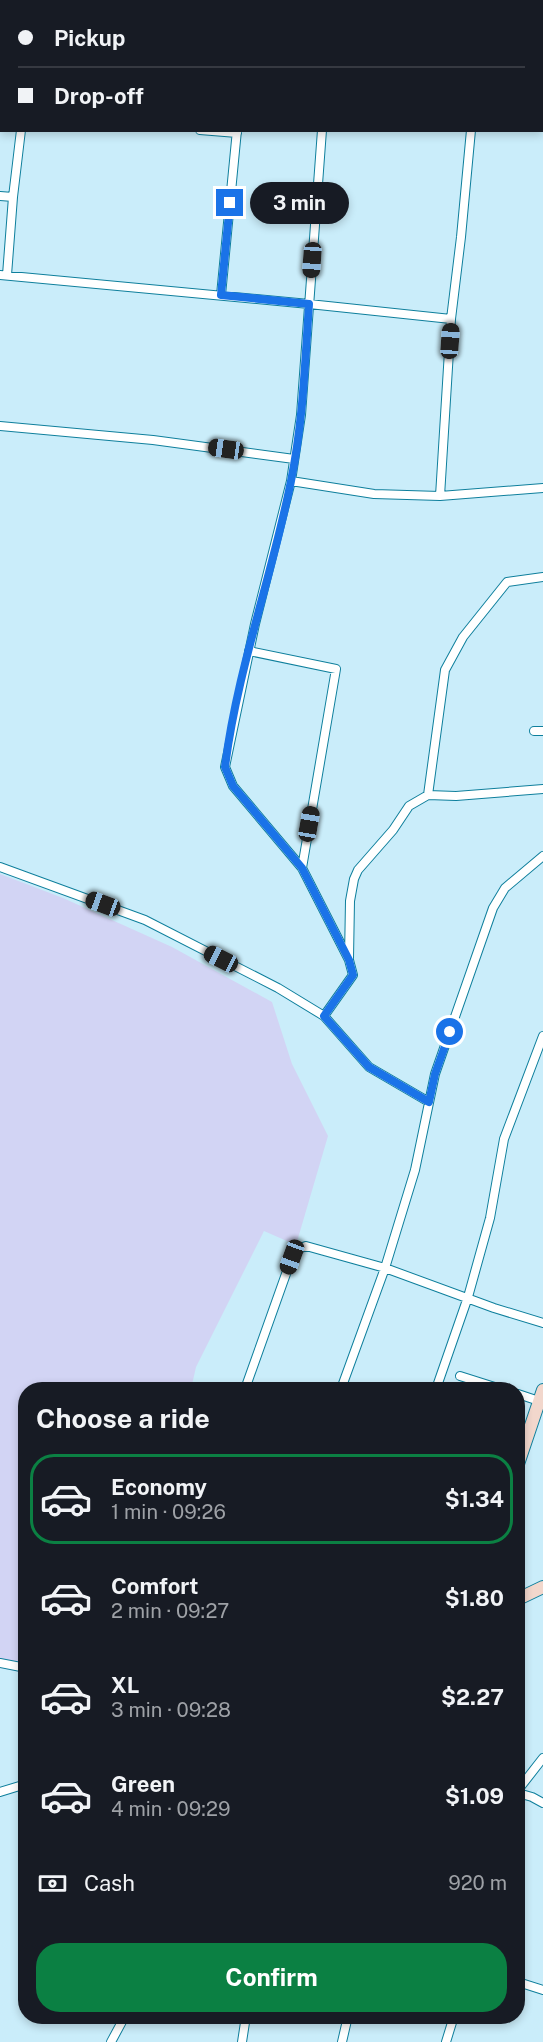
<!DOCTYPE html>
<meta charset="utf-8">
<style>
:root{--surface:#171b24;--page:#242831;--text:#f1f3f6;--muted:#9ea1a6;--line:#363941;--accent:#0b8043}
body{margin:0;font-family:"Public Sans",sans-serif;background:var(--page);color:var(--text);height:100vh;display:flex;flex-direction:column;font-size:22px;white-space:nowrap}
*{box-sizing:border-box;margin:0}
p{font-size:20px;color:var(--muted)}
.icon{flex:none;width:33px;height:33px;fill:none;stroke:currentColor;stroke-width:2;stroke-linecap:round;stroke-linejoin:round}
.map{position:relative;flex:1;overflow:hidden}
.sheet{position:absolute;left:18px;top:1382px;width:507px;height:642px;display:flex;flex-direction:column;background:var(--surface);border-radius:24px;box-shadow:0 3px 9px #0003}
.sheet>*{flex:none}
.top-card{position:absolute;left:0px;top:0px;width:543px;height:132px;box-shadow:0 3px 9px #0003;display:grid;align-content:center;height:132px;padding:0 18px;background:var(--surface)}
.end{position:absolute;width:27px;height:27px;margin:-14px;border:8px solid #1a73e8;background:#fff;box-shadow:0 0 0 3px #fff}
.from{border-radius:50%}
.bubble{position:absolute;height:42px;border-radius:21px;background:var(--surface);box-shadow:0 3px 9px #0003;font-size:20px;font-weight:700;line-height:42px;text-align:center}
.car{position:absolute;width:18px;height:36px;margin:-18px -9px;border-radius:8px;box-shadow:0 0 4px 2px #0007;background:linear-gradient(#222 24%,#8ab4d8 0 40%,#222 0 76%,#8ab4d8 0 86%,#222 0)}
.top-card b{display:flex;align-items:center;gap:21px;height:57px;font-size:22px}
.top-card b+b{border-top:2px solid var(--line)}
.top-card i{width:15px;height:15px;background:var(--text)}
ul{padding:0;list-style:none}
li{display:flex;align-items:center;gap:18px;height:90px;margin:0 12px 9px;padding:0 6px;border:3px solid transparent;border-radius:24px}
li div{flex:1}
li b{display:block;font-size:22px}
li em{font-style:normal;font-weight:700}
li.on{border-color:var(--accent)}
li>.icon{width:54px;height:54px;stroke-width:1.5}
h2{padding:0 18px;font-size:27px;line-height:72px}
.pay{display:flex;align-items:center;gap:15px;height:66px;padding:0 18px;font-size:22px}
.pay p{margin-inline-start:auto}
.button{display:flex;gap:12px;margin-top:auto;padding:12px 18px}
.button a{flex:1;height:69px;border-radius:24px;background:var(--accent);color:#fff;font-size:24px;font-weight:700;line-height:69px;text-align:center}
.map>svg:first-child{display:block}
.green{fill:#d2d4f4}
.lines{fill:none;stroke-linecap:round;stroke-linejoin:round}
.street-casing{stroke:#0e7f9c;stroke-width:10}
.secondary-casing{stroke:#0e7f9c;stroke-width:14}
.primary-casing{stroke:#8a5944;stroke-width:16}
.street{stroke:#fff;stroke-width:8}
.secondary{stroke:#f2d7cc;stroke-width:12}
.primary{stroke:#e6af98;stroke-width:14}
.route{stroke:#1a73e8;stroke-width:8}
</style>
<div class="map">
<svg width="543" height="2042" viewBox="0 0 543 2042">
<rect width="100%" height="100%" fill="#caedfa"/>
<path class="green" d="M0,874l63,24 109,49 100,55 20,62 36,72 -32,109 -32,-14 -68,136 -5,22h-165l-1,284 -25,-5z"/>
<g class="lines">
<defs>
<path id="street" d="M140,2v-2
M541,2v-2
M200,130l37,3
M322,130l-21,285 -10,66 -36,143 -30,143 8,19 69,82 47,92 4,15 -29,41
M0,196l13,1
M0,275l309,29 142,15
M7,275l6,-78 8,-67
M221,295l16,-165
M0,426l153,14 141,19
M291,481l83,13 66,2 103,-8
M440,496l11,-177 10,-82 10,-107
M249,651l87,18 -34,199
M534,731h9
M428,795l17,-125 18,-33 44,-55 36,-5
M0,867l145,53 133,68 46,28 45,51 60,35
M349,958l1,-57 4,-22 4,-9 35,-40 16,-24 19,-11 28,1 87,-7
M460,1376l41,13
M245,1389l47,-132 6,-8 8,-3 79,22 109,40 49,15
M341,1389l44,-121 30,-98 20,-96 58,-166 12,-20 38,-32
M436,1389l32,-92 22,-79 14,-79 39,-103
M518,1394l21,7
M0,1663l26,5
M518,1790l25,-32
M0,1792l26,-8
M518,1793l14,4 11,6
M518,1982l25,8
M111,2042l14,-26
M242,2042l4,-26
M342,2042l6,-26
M446,2042l8,-26"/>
<path id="secondary" d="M518,1464l25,-74
M518,1599l25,-12"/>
<path id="primary" d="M0,28h2
M542,73h1"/>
</defs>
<use href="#street" class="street-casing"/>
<use href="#secondary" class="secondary-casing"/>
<use href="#primary" class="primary-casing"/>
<use href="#street" class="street"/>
<use href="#secondary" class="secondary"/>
<use href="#primary" class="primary"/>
</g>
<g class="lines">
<path class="route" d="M230,203l-9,92 88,9c-4,59 -6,119 -18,177 -19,96 -54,189 -66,286l8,19 69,82 47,92 4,15 -29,41 45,51 60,35 6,-28 15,-42"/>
</g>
</svg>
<i class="end from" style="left:450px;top:1032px"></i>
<i class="end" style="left:230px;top:203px"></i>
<div class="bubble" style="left:250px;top:182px;width:99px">3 min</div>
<i class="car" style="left:312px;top:260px;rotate:184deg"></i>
<i class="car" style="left:450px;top:341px;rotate:4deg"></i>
<i class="car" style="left:226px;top:449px;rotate:278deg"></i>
<i class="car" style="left:309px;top:824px;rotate:10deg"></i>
<i class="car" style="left:103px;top:904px;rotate:290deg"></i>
<i class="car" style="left:221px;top:959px;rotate:297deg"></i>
<i class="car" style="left:292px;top:1257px;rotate:200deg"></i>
<div class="top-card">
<b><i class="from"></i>Pickup</b>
<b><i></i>Drop-off</b>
</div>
<section class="sheet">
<h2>Choose a ride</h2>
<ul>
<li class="on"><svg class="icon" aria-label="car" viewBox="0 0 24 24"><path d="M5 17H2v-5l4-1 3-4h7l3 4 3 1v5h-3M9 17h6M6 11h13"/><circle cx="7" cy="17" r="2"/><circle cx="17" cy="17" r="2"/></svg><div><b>Economy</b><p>1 min · 09:26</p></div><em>$1.34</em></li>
<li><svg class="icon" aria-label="car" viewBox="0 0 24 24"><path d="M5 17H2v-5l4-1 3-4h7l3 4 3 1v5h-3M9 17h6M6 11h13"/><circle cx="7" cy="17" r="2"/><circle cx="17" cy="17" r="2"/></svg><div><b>Comfort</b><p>2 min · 09:27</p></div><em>$1.80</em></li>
<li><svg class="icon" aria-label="car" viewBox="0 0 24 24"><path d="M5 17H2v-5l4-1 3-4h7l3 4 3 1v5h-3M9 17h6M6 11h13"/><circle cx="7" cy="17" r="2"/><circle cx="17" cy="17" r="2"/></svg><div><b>XL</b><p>3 min · 09:28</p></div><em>$2.27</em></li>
<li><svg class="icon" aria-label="car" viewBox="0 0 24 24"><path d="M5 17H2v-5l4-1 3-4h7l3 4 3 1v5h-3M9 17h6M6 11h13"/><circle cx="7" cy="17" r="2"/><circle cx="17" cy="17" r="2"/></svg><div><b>Green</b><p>4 min · 09:29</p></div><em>$1.09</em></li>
</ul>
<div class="pay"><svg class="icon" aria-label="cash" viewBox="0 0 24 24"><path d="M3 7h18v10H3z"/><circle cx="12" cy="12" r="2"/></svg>Cash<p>920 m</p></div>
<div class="button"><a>Confirm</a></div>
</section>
</div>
